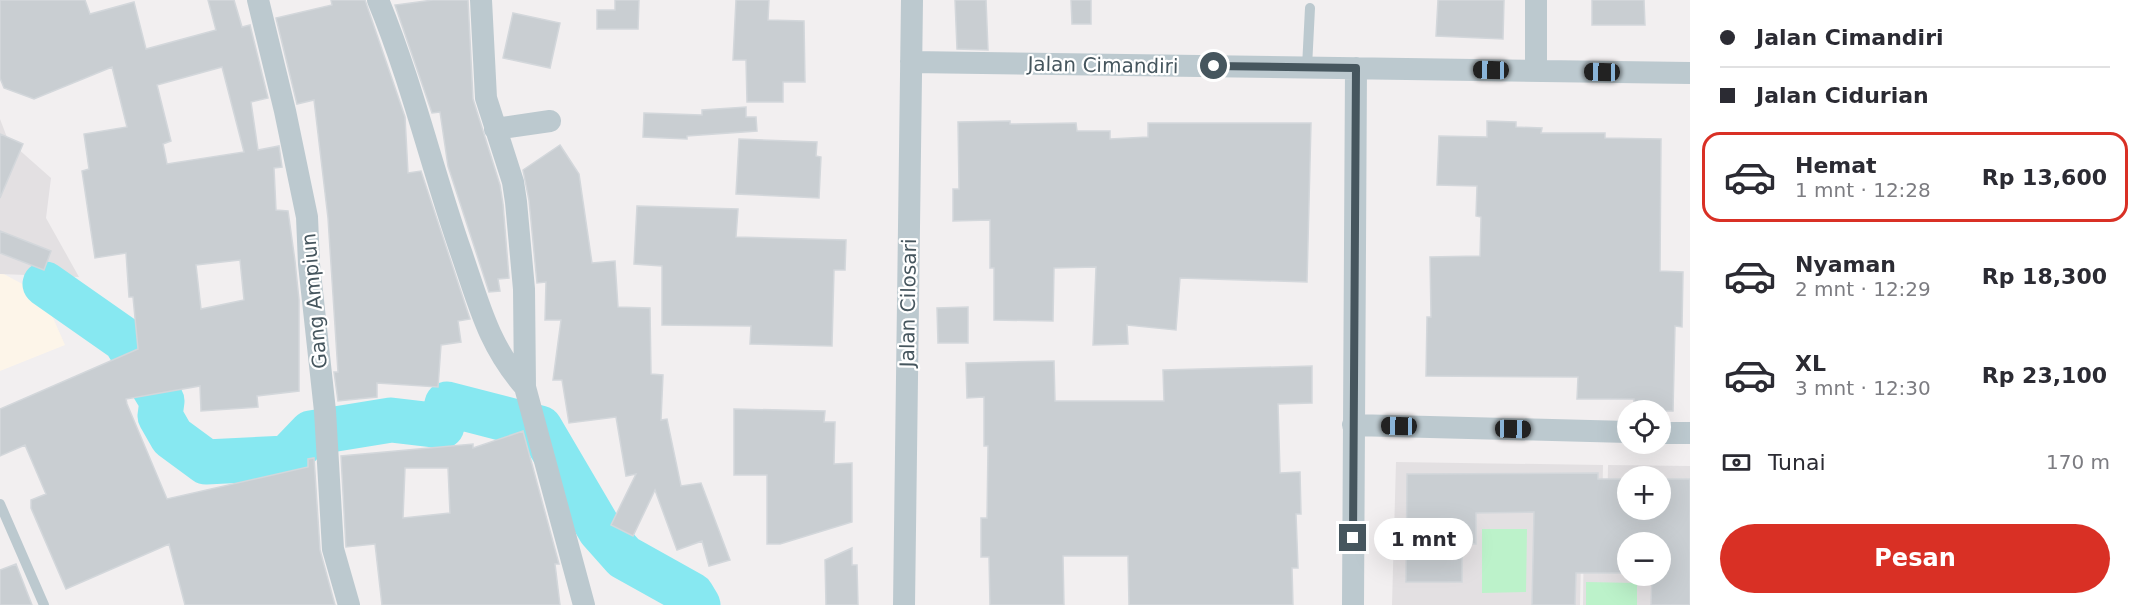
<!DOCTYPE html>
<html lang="id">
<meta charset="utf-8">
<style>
:root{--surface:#fff;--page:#f2f2f3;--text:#2b2b33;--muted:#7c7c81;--line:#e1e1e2;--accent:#d93025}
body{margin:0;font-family:"DejaVu Sans",sans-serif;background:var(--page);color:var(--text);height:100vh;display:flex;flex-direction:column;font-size:22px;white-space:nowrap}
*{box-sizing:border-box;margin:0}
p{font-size:20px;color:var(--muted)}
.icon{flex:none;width:33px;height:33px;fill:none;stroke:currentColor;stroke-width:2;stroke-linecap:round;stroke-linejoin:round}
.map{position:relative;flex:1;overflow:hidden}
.drawer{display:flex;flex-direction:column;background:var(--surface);width:450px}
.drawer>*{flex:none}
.banner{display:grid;align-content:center;height:132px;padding:0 30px;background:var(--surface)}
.controls{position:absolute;left:1617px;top:400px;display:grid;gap:12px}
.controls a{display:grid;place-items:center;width:54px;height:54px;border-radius:50%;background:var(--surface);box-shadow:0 6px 24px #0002;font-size:30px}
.end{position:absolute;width:27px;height:27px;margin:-14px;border:8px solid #46565e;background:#fff;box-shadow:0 0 0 3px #fff}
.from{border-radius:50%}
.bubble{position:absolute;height:42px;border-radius:21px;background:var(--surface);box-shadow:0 6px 24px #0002;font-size:20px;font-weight:700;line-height:42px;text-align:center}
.car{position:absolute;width:18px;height:36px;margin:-18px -9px;border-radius:8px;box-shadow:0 0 4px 2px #0007;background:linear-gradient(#222 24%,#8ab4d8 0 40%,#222 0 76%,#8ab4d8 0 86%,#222 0)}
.banner b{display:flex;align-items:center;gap:21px;height:57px;font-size:22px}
.banner b+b{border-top:2px solid var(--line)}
.banner i{width:15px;height:15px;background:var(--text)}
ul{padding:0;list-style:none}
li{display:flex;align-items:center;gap:18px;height:90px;margin:0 12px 9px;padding:0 18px;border:3px solid transparent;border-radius:18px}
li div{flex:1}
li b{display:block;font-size:22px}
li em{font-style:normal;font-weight:700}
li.current{border-color:var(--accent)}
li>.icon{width:54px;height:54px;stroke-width:1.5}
.pay{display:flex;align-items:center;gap:15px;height:66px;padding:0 30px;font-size:22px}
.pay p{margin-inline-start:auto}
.action{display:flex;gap:12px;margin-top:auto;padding:12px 30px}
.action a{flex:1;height:69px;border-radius:36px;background:var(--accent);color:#fff;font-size:24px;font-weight:700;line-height:69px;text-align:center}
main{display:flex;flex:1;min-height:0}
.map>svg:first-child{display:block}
.commercial{fill:#fdf5e9}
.education{fill:#e3e0e2;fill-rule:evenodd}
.green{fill:#bcf2ca}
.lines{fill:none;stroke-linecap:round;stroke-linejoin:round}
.river{stroke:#87e8f1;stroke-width:45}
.building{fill:#c9ced2;stroke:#d3d7db;stroke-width:1.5;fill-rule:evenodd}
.lane{stroke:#bcc9cf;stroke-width:10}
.street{stroke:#bcc9cf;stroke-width:22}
.route{stroke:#46565e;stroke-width:8}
.labels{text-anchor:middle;stroke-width:4.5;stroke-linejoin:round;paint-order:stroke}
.street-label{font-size:20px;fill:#46565e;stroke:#fff}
</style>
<main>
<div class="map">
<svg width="1690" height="605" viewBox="0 0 1690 605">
<rect width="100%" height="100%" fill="#f2eff0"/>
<path class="commercial" d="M0,272l43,23 22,50 -65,26z"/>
<path class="education" d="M0,119l8,21 43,38 -5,40 33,59 -79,-3z
M1396,462l207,3 -1,55h-20l-2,85h-188z
M1608,465l82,1v139h-107l1,-82h23zM1628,477h32v33h-32zM1628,543h32v33h-32z"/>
<path class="green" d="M1482,529h45l-1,63 -44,1z
M1586,582l51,1v22h-51z"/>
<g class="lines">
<path class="river" d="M45,284l80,56 37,61 -2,15 12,21 34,25 81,-4 24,-25 80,-13 51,6 5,-22 93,24 60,102 24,27 68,38 6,10"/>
</g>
<path class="building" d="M0,0h85l5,14 44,-12 12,47 70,-19 -8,-30h26l8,27 8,-2 18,73 -17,4 7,48 21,-4 3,21 -8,1 2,42 12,1 7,50 4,39v91l-42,5 1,11 -57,4 -1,-25 -74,13 1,5 40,95 141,-32v-8l6,-1 6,92 15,55h-150l-16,-61 -103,45 -35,-81v-8l15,-6 -21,-49 -25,11v-47l138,-60 -5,-52h-4l-3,-44 -31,5 -13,-87 7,-2 -5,-35 43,-7 -15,-60 -78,32 -30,-11 -4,-10zM222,67l22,85 -77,12 -4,-20 8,-3 -14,-56zM240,260l4,40 -43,9 -5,-44z
M331,0h34l40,117 3,56 13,-2 49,148 -12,2 3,21 -20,3 -3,42 -61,-4v14l-39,4 -4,-29h4l-10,-154 -14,-118 -17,4 -21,-86 56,-13z
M433,0h35l5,99 27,86 3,19 6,74 -11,1 2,12 -11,1 -41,-126 -8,-54 -8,1 -37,-108z
M615,0h24l-1,29h-41v-19h18z
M736,0h33l-1,20 36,1 1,61h-22v20h-36l-1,-42h-13z
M955,0h31l2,50 -31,-1z
M1071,0h20v24h-19z
M1438,0h66l-1,39 -67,-3z
M1592,0h52l1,25h-53z
M513,13l47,10 -10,45 -47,-10z
M746,107v10h10l1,14 -70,5v3l-44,-2 1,-24 58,2v-5z
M1010,121v3l66,-1 1,8h33v8l38,-2v-14h163l-4,159 -127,-4 -4,52 -49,-5 1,19 -35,1 3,-78 -42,1 -1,53 -59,-1v-52h-4v-48l-37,1v-32h6l-1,-67z
M1487,121l29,1v5l26,1 -1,5h64v5l56,1 -1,132 23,1 -1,55 -7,-1 -2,85h-39v-12h-57l1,-22 -152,-1 1,-59h4l-1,-60 50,-1 1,-39 -5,-1 1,-30 -40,-1 2,-49 48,1z
M0,134l23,10 -23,54z
M739,139l78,3 -1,14 5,1 -2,41 -83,-4z
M560,145l19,29 13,89 23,-2 3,46 32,1 1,66 12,1 -2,45 6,-1 14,67 20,-3 29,77 -21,6 -7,-25 -25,9 -22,-60 -22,46 -22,-11 25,-51 -10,2 -10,-59 -47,6 -7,-43h-9l8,-60h-16l1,-38 -9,1 -8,-83 -6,-30z
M637,206l101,3 -2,28 110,3 -1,30h-11l-2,76 -82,-2 1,-18 -89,-1v-59l-28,-2z
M0,231l51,20 -7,19 -44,-17z
M968,307v36h-30l-1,-35z
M1054,361l1,40h109l-1,-31 149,-4v37l-34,1 2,69 20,-1 1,42h-5l2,54h-6l1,37h-164l-1,-49h-65l1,49h-74l-1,-48h-8v-39h6l1,-72h-4v-49l-17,1 -1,-35z
M734,409l91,2 -1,11h11l-1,42 18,-1v59l-72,22h-13v-69h-33z
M523,431l36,133h-4l5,41h-178l-7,-61 -29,3 -5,-91 132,-12v4zM405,468h43l2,45 -47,5z
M1598,473v6h30v31h32v-31h30v126h-39l1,-29h8v-33h-32v30h-52l-1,32h-43l2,-93 -58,1v31h-14v38h-56l1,-108z
M852,548v17h5l1,40h-32l-1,-45z
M16,564l16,41h-32v-35z"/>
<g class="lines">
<path class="lane" d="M1307,67l3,-59
M0,504l44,101"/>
<path class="street" d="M258,0l27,111 22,106 2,47 16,147 8,138 16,56
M378,0c34,82 54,169 83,252 18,52 27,93 64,135
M481,0l5,98 27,84 3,20 8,87 1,98 59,218
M1536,0v71
M911,62l779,11
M495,129l55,-8
M1353,425l275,7
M1660,433h30
M904,605l8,-605
M1353,605l3,-537"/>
</g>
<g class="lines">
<path class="route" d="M1214,66l142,2 -3,470"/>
</g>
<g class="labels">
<g class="street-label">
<text transform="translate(1103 65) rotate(1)" y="7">Jalan Cimandiri</text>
<text transform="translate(314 301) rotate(-95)" y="7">Gang Ampiun</text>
<text transform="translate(908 303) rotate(-89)" y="7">Jalan Cilosari</text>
</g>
</g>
</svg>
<div class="controls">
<a><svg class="icon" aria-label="locate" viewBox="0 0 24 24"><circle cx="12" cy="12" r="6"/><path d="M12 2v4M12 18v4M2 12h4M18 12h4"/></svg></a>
<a>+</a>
<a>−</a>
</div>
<i class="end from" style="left:1214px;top:66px"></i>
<i class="end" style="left:1353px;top:538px"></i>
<div class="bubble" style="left:1374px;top:518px;width:99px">1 mnt</div>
<i class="car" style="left:1491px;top:70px;rotate:271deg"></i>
<i class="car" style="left:1602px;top:72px;rotate:271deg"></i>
<i class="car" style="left:1399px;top:426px;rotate:271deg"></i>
<i class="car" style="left:1513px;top:429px;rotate:91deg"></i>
</div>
<section class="drawer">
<div class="banner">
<b><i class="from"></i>Jalan Cimandiri</b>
<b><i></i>Jalan Cidurian</b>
</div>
<ul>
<li class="current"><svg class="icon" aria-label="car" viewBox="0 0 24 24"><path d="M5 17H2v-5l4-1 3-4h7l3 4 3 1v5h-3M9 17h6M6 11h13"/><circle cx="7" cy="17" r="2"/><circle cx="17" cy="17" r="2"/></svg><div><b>Hemat</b><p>1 mnt · 12:28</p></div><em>Rp 13,600</em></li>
<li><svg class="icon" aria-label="car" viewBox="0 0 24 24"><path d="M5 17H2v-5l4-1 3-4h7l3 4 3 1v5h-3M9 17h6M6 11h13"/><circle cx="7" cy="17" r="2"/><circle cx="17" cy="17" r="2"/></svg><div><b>Nyaman</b><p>2 mnt · 12:29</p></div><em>Rp 18,300</em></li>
<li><svg class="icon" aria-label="car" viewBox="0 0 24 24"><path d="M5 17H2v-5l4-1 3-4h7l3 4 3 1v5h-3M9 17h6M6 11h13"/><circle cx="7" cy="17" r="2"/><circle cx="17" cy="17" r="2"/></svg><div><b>XL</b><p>3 mnt · 12:30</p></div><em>Rp 23,100</em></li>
</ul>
<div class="pay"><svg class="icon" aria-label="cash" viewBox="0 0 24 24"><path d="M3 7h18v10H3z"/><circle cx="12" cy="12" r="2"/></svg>Tunai<p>170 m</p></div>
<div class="action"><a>Pesan</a></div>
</section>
</main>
